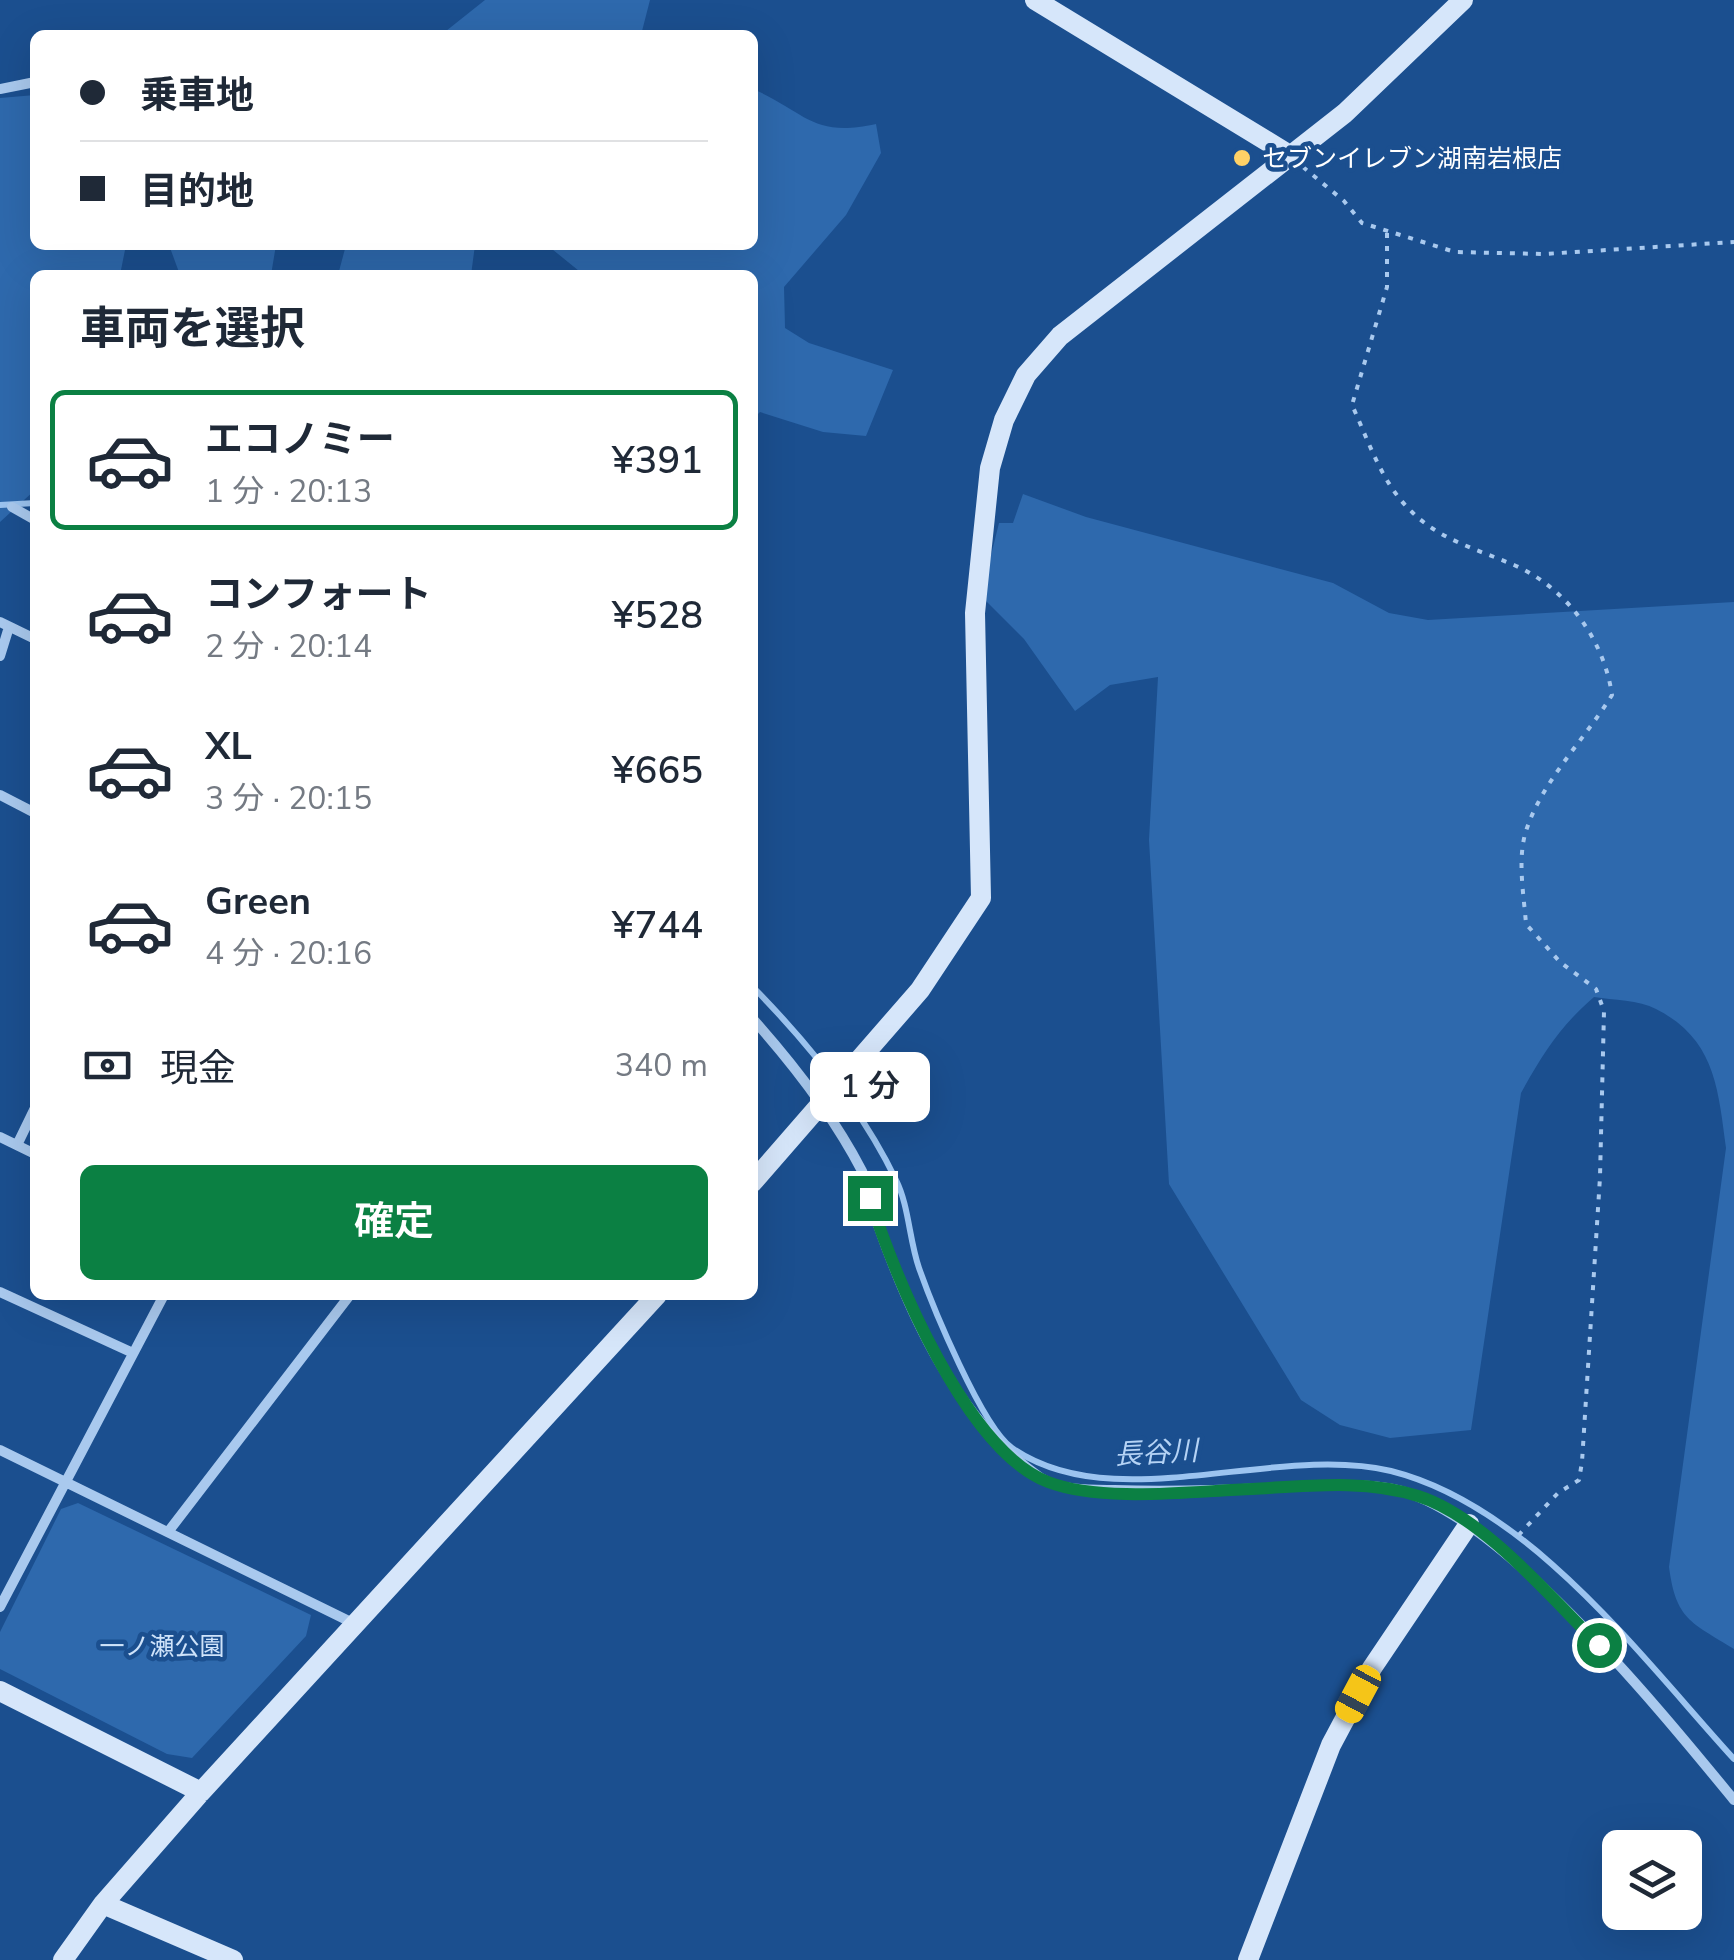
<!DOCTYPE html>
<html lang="ja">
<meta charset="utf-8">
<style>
:root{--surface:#fff;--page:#f2f2f3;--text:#1f2937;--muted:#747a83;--line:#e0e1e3;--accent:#0b8043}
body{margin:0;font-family:"Nunito Sans","Noto Sans JP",sans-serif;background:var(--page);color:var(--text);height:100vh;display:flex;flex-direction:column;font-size:38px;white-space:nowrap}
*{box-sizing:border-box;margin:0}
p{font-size:32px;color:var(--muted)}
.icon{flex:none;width:55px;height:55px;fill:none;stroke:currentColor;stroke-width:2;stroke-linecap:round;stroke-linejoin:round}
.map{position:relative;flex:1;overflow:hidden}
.sheet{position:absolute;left:30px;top:270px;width:728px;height:1030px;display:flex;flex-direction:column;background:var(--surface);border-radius:15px;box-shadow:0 10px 40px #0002}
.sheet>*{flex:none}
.banner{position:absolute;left:30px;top:30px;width:728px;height:220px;border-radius:15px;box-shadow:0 10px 40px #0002;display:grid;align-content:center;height:220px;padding:0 50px;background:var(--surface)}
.buttons{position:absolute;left:1602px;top:1830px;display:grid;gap:20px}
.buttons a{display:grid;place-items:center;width:100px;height:100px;border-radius:15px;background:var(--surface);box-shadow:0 10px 40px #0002;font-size:50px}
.end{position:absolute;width:45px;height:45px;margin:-22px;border:12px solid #0b8043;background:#fff;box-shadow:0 0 0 5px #fff}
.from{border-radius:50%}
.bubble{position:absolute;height:70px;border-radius:15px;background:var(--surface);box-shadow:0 10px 40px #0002;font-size:32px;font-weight:600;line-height:70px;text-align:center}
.car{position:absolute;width:30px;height:60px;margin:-30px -15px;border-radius:12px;box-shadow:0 0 8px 2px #0007;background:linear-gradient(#f5c518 24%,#345 0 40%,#f5c518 0 76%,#345 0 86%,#f5c518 0)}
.banner b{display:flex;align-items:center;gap:35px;height:95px;font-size:38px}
.banner b+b{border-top:2px solid var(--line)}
.banner i{width:25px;height:25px;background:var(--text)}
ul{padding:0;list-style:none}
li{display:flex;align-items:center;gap:30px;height:140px;margin:0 20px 15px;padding:0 30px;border:5px solid transparent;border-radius:15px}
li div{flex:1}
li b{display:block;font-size:38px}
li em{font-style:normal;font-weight:600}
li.selected{border-color:var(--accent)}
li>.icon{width:90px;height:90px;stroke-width:1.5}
h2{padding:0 50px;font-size:45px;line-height:120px}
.pay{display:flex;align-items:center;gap:25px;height:110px;padding:0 50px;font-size:38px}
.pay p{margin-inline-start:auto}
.button{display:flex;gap:20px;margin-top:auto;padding:20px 50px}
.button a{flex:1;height:115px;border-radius:15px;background:var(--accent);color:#fff;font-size:40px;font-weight:600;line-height:115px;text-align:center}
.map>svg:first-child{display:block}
.green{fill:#2e69ad}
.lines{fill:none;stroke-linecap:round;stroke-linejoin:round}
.stream{stroke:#9cc4f0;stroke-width:6}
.path{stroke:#a9c9ee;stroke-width:4;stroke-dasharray:5 8;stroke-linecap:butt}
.street{stroke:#a9c9ee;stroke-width:10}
.secondary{stroke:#d6e6fa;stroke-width:20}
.route{stroke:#0b8043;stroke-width:12}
.poi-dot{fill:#ffd166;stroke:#1b4f8f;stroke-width:4}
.labels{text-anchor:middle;stroke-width:9;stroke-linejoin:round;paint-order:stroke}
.poi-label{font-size:25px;fill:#fff;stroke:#1b4f8f;text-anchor:start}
.park-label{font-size:25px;fill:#cfe3fa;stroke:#1b4f8f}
.water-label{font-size:28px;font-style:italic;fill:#b5d3f5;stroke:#1b4f8f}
</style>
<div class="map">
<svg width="1734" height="1960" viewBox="0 0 1734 1960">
<rect width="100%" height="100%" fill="#1b4f8f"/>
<path class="green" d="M485,0h165l-9,35h-200z
M753,89c53,23 59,49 123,35l5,29 -35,62 -62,72 1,41 24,15 84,27 -27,66 -43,-4 -63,-20 -7,7 -1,-144h-168l-37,-30h205z
M35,95v150h91l-6,30h-85v215l-35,32v-424z
M169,245h107l-5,30h-91z
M346,245h129l-4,30h-133z
M1023,494l63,23 247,66 56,30 39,7 306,-18v1047c-43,-27 -58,-29 -65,-82l57,-419c-8,-60 -11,-109 -70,-139 -17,-9 -43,-9 -62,-12 -33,28 -52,58 -73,96l-50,337 -81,8 -50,-13 -39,-25 -132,-216 -20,-344 9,-163 -48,8 -35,26 -51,-72 -43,-43 18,-73h14z
M78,1503l233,112 -5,21 -114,122 -25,-4 -167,-85v-37l61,-123z"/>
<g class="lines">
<path class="stream" d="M0,505l35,-2
M752,986c54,55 110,123 144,194 13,26 13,59 23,88 13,37 63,159 93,180 102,71 262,-5 379,23 139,35 250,186 343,288"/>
<path class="path" d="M1303,167l41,34 18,22 93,29 89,2 190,-12
M1387,233v54l-35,118c17,37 30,79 60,107 28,28 67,38 102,53 53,23 90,75 98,130 -27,44 -70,86 -86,136 -9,28 -2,65 0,93l34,38 36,27 8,22 -4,166 -18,285 -3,18 -21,13 -45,48"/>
<path class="street" d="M0,89l35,-7
M12,507l23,13
M0,622l35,17
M0,656l9,-29
M0,795l35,18
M752,1018c42,47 81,97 110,153 7,16 9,34 15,51 33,94 80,198 164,256 20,13 50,12 73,12 58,2 116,0 174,-3 34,-1 72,-5 105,2 105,20 272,227 341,311
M0,1137l35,17
M17,1145l18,-37
M0,1292l133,61
M0,1450l355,174
M168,1532l182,-237
M0,1607l164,-312"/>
<path class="secondary" d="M1035,0l253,154
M752,1183l168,-193 61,-92 -6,-285 15,-145 14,-48 22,-45 34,-39 285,-223 118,-113
M0,1691l201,101
M103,1904l130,56
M63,1960l40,-56 98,-112 456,-497
M1248,1960l83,-215 41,-77 97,-144"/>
</g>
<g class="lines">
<path class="route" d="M870,1198c24,79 97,253 178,284 55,21 146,9 204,7 55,-3 114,-10 166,7 66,21 132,101 181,149"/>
</g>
<circle class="poi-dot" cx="1242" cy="158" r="10"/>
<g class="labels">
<g class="poi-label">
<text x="1262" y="167">セブンイレブン湖南岩根店</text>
</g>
<g class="park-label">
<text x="162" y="1655">一ノ瀬公園</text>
</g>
<g class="water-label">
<text transform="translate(1156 1452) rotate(-3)" y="10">長谷川</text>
</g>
</g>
</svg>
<div class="buttons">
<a><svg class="icon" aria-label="layers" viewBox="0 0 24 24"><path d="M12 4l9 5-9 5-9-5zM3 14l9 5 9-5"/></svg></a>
</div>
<i class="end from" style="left:1599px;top:1645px"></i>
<i class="end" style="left:870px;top:1198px"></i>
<div class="bubble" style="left:810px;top:1052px;width:120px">1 分</div>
<i class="car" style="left:1358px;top:1694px;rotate:208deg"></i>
<div class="banner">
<b><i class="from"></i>乗車地</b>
<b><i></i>目的地</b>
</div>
<section class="sheet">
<h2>車両を選択</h2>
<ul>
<li class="selected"><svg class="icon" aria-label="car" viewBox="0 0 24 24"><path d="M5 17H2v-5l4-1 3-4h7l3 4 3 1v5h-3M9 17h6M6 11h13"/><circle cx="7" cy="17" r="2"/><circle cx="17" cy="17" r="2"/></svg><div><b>エコノミー</b><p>1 分 · 20:13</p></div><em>¥391</em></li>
<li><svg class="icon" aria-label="car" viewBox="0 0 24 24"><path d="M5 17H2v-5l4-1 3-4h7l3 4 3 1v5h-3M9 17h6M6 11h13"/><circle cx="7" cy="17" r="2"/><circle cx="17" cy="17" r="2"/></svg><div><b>コンフォート</b><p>2 分 · 20:14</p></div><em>¥528</em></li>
<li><svg class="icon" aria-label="car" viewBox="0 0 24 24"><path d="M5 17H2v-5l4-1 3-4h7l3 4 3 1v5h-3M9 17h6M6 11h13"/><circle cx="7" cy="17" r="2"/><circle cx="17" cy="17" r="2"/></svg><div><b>XL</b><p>3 分 · 20:15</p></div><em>¥665</em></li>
<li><svg class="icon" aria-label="car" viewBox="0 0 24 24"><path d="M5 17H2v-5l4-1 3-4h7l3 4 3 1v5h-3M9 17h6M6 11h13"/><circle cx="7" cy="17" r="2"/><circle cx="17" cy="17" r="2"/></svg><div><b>Green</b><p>4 分 · 20:16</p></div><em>¥744</em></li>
</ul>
<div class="pay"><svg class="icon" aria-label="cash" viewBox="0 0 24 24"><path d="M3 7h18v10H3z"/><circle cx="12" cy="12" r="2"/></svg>現金<p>340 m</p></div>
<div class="button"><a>確定</a></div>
</section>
</div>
